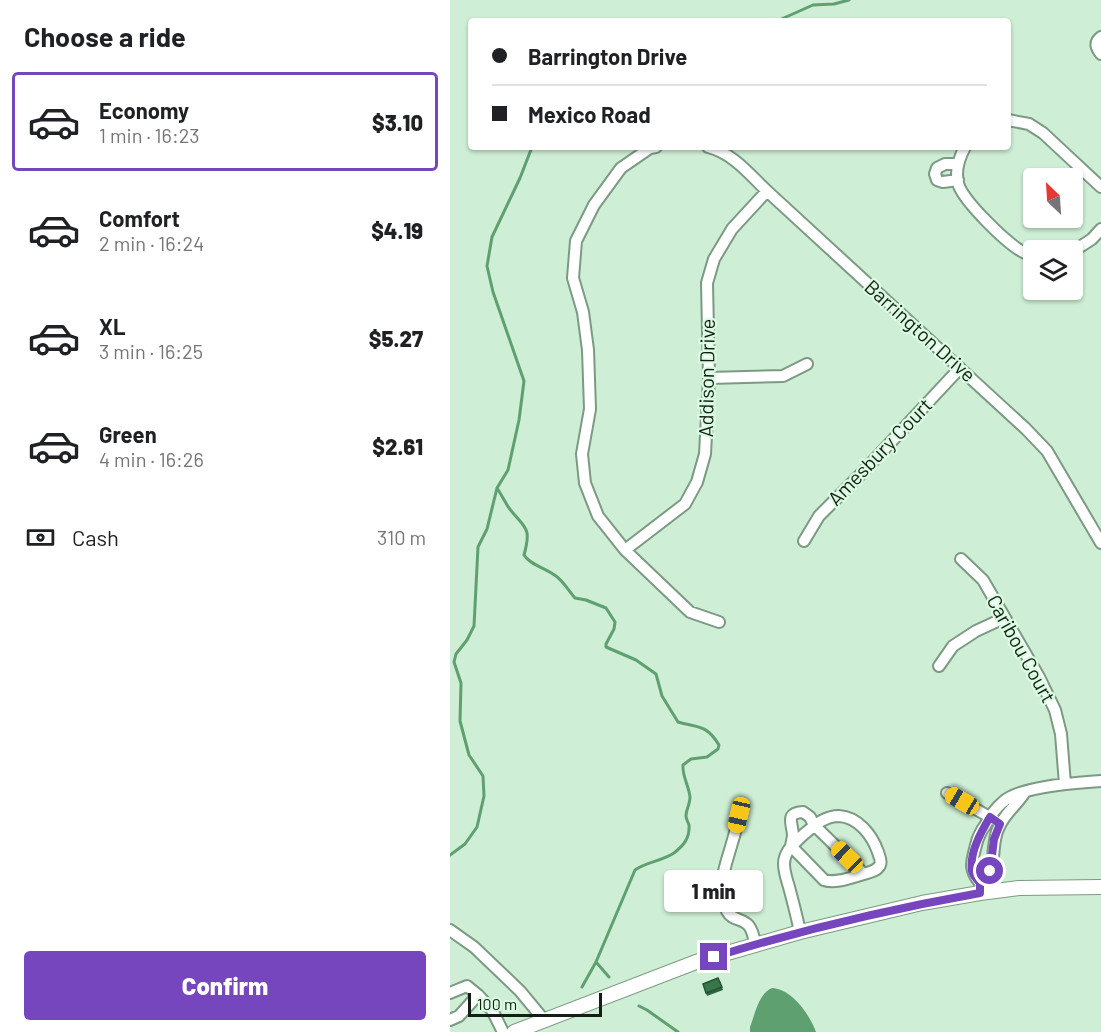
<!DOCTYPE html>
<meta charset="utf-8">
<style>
:root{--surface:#fff;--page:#f2f2f2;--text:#202124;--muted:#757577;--line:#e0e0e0;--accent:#7546be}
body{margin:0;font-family:Barlow,sans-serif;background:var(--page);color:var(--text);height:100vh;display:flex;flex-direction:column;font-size:22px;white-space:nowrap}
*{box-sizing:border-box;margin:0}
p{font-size:20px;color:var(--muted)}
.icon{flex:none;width:33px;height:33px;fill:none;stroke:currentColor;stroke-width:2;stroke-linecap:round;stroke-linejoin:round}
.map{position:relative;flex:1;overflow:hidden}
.details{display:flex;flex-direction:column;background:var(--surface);width:450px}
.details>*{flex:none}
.top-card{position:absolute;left:18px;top:18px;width:543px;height:132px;border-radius:6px;box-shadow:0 2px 4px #0004;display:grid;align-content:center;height:132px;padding:0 24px;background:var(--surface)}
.needle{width:39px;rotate:335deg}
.controls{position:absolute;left:573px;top:168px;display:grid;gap:12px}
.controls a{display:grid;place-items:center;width:60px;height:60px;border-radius:6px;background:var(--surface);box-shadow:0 2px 4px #0004;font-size:30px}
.scale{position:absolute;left:18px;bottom:15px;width:134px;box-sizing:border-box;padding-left:6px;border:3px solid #131e15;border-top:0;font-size:16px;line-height:21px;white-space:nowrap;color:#131e15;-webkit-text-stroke:4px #dbfce2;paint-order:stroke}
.end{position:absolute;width:27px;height:27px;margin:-14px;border:8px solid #7546be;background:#fff;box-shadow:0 0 0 3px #fff}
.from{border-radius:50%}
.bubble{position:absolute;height:42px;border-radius:6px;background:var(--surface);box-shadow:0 2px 4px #0004;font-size:20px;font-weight:800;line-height:42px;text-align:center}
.car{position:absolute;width:18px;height:36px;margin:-18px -9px;border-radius:8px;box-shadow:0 0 4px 2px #0007;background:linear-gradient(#f5c518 24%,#345 0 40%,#f5c518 0 76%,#345 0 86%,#f5c518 0)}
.top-card b{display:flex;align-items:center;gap:21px;height:57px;font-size:22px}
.top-card b+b{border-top:2px solid var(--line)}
.top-card i{width:15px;height:15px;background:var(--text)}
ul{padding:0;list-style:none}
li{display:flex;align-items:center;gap:18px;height:99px;margin:0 12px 9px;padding:0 12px;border:3px solid transparent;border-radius:6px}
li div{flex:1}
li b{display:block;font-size:22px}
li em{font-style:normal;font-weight:800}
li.on{border-color:var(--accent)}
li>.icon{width:54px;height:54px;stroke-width:1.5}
h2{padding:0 24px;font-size:27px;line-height:72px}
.pay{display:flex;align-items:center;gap:15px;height:66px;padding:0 24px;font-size:22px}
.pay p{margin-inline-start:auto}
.primary-button{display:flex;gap:12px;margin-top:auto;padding:12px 24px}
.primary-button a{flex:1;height:69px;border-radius:6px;background:var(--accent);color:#fff;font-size:24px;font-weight:800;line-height:69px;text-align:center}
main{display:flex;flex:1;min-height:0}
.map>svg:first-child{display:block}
.water{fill:#5fa070}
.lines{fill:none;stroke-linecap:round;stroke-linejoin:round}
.stream{stroke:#5fa070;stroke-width:3}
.minor-casing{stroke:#7c9a83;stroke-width:14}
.major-casing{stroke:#7c9a83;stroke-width:16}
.minor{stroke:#fff;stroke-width:10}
.major{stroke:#fff;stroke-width:14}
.wall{fill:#2f6640}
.building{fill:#37774a;stroke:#265334;stroke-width:1.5}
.route{stroke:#7546be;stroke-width:8}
.labels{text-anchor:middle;stroke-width:4.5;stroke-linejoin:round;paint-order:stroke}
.street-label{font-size:20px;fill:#131e15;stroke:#dbfce2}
</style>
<main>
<section class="details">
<h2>Choose a ride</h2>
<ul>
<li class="on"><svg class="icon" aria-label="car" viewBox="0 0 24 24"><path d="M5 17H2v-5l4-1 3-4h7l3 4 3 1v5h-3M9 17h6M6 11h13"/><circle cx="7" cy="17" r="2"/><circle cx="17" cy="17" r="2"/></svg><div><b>Economy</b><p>1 min · 16:23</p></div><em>$3.10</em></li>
<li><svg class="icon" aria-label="car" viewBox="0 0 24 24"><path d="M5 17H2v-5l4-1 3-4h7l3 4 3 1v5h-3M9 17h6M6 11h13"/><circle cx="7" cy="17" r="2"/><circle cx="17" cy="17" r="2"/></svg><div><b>Comfort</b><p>2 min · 16:24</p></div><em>$4.19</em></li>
<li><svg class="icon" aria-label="car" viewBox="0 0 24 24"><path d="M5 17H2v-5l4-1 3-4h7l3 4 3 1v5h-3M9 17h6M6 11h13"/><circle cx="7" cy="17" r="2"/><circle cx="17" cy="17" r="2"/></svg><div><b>XL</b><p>3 min · 16:25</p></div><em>$5.27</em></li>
<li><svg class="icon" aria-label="car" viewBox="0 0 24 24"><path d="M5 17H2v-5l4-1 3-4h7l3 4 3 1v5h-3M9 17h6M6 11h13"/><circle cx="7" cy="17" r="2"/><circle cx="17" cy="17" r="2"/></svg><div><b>Green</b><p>4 min · 16:26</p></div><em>$2.61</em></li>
</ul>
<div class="pay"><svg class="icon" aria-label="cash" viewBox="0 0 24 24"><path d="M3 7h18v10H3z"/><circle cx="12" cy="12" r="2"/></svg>Cash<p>310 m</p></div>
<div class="primary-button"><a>Confirm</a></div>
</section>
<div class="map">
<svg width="651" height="1032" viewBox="0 0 651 1032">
<rect width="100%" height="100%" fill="#ceeed5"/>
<path class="water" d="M322,988c20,1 38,27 44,44h-66v-5c5,-13 9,-34 22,-39z"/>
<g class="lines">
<path class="stream" d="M327,21l36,-16 21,-1 15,-4
M47,488c4,6 8,14 12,20 16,21 23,18 15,47 6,10 22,13 32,21 8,6 12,14 19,22l11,2 20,8 9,14 -1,7 -8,15v3l30,13 20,14 6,22 16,26c21,6 28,2 41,23l-1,4 -11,8 -16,2 -8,6c-1,11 6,21 7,32 0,7 -4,13 -4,19 0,3 2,6 3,9 1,13 -5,20 -15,28 -12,8 -28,9 -39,17l-39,92 -14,25
M0,855l15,-11 12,-17 7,-31 -1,-20 -14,-21 -9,-34 1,-38 -7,-21 2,-8 11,-14 7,-14 4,-79 9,-18 10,-41 11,-18 11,-50 5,-39 -31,-89 -6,-26 5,-29 28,-59 12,-31
M146,962l13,15
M189,1006l8,4 31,22"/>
<defs>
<path id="minor" d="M651,37c-7,5 -5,11 0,17
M558,120l21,4 14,9 58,54
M206,147l-6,1 -29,20 -27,37 -18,36 -3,37 10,34 5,38 2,59 -8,45 3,29 13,33 27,34 65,62 29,10
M258,147c25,6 42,28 59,44l259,238 21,22 54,92
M515,147c-6,11 -10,23 -7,36 4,17 50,62 67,70 1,0 7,2 9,2
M508,164h-13l-8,4 -2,6 2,6 6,2 15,-2
M622,252l20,-13 9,-10
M259,378l74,-2 24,-12
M354,541l15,-25 43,-43 98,-105
M175,550l60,-46 12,-22 8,-28 4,-76 -2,-95 7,-24 18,-30 35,-38
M511,559l22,21 56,97 16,33 6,24 4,50
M489,666l14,-20 23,-15 28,-13
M497,793l48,27
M289,815c-2,9 -4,19 -7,28 -6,22 -17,46 -5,68 5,10 16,7 22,15 4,5 5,12 6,18
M530,883c-12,-15 -8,-21 -4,-38 2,-9 5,-14 10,-21 4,-8 10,-16 17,-22 17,-16 74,-19 98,-21
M530,889c0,-9 8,-12 11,-20 4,-14 1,-29 8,-42 6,-14 18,-22 26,-35
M0,930l24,17 46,44 24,29
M350,932c-3,-15 -7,-30 -11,-45 -2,-7 -5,-15 -5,-23 0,-13 10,-20 19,-29 11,-9 21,-19 36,-19 19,1 33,19 39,36 1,4 4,9 2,13 -3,6 -10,7 -16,9 -12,3 -28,10 -40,6l-33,-34c0,0 2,-10 2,-10 0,-12 -9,-23 10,-24l7,5 4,8 50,49
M0,993l17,-7 11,9 14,15 11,22
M0,1020l9,-4 19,-21"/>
<path id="major" d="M64,1032l182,-70 104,-30 122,-29 58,-10 39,-5 82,-1"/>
</defs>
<use href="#minor" class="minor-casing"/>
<use href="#major" class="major-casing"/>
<use href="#minor" class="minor"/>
<use href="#major" class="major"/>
</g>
<path class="wall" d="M270,981l3,9 -16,6 -1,-3z"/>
<path class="building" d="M268,978l4,9 -16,6 -3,-9z"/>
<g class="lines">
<path class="route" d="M264,957c87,-27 176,-48 266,-64v-10c-3,-4 -7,-7 -8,-12 -3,-18 9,-39 18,-54l10,7 -6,15 -4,32"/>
</g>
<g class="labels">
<g class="street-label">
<text transform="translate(470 331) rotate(42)" y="7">Barrington Drive</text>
<text transform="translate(257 378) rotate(-89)" y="7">Addison Drive</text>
<text transform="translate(430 452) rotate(-46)" y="7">Amesbury Court</text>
<text transform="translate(571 649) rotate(61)" y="7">Caribou Court</text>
</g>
</g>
</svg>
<div class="controls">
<a><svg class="needle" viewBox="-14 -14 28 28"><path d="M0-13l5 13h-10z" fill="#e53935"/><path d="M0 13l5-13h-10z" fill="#757577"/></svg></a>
<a><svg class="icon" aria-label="layers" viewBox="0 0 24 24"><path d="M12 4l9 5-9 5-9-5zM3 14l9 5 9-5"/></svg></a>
</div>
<div class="scale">100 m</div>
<i class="end from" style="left:540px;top:871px"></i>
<i class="end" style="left:264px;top:957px"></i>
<div class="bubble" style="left:214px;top:870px;width:99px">1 min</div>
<i class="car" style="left:512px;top:801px;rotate:300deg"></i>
<i class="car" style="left:289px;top:815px;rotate:193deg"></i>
<i class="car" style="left:397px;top:857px;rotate:314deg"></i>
<div class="top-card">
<b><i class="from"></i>Barrington Drive</b>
<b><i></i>Mexico Road</b>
</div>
</div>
</main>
